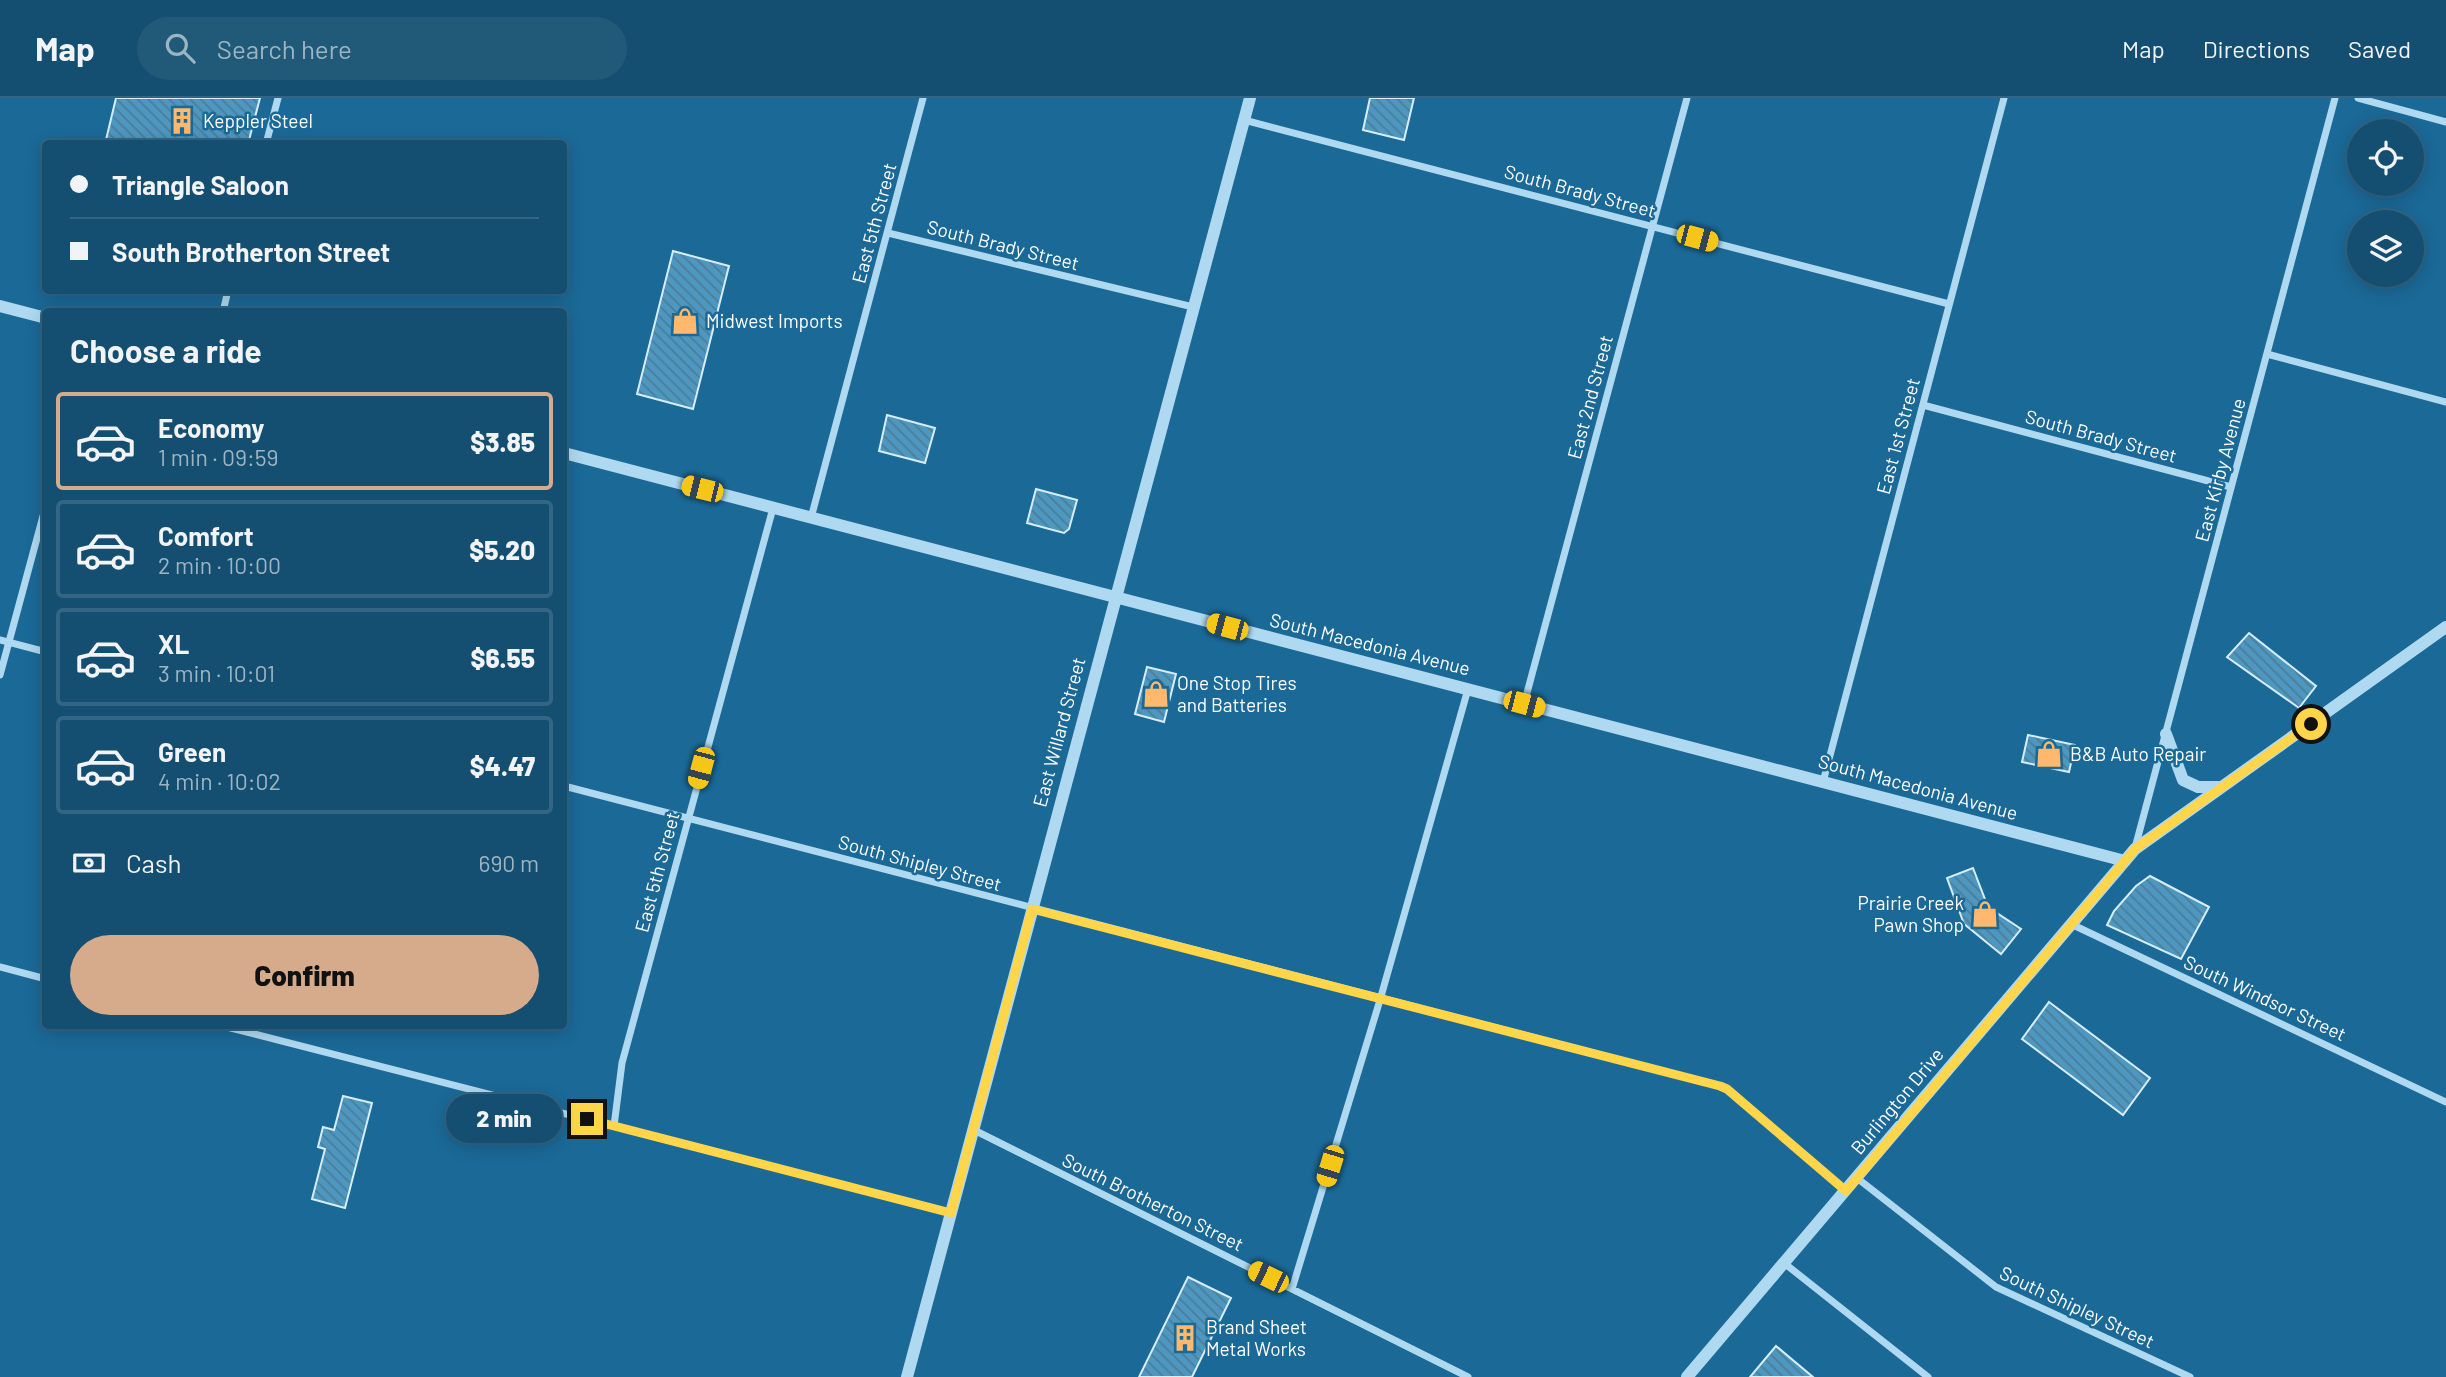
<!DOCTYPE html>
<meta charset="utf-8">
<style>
:root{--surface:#144f71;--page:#215979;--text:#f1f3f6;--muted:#9db5c3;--line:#336684;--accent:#d6ab8b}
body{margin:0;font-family:Barlow,sans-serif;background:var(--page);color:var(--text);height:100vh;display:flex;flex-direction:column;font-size:26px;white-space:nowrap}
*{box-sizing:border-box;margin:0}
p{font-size:23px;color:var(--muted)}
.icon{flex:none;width:38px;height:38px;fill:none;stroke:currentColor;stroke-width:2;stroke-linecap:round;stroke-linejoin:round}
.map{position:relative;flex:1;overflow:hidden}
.details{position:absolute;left:42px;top:210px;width:525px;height:721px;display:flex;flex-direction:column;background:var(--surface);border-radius:7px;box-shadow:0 4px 18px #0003,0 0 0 2px var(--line)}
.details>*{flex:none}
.top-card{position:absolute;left:42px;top:42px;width:525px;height:154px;border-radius:7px;box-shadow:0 4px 18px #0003,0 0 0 2px var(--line);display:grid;align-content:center;height:154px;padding:0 28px;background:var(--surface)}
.fabs{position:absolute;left:2347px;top:21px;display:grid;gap:14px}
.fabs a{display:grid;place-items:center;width:77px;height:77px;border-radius:50%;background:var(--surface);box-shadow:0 4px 18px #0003,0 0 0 2px var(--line);font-size:35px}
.end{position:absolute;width:32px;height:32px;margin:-16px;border:9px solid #ffd54a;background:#111;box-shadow:0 0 0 4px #111}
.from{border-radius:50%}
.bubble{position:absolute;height:49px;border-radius:24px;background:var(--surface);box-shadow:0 4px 18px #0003,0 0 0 2px var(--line);font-size:23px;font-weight:800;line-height:49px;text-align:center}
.car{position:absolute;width:21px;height:42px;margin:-21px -10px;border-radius:9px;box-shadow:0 0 5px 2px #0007;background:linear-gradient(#f5c518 24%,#345 0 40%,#f5c518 0 76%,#345 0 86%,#f5c518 0)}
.top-card b{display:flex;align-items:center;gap:24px;height:66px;font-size:26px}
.top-card b+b{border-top:2px solid var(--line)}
.top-card i{width:18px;height:18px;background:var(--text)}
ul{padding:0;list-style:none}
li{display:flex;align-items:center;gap:21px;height:98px;margin:0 14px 10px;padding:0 14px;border:4px solid var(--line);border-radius:7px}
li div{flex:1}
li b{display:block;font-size:26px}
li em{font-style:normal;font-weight:800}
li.on{border-color:var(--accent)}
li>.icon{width:63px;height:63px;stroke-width:1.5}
h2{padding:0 28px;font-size:32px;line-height:84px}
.pay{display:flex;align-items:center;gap:18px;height:77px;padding:0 28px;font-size:26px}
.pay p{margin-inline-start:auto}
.cta{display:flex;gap:14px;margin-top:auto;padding:14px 28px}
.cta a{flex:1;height:80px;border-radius:42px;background:var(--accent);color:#111;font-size:28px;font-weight:800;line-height:80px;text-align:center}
header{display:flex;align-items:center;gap:42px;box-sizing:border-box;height:98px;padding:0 35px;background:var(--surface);border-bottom:2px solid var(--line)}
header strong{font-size:33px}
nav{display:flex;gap:38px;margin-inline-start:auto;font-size:24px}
.search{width:490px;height:63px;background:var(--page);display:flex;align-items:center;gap:18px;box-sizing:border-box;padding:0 24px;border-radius:38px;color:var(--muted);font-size:26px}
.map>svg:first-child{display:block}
.building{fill:url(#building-back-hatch);stroke:#d6eefb;stroke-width:2}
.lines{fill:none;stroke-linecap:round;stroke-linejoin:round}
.minor{stroke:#afd9f0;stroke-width:7}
.tertiary{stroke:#afd9f0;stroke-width:12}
.route{stroke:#ffd54a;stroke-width:9}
.labels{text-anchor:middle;stroke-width:5;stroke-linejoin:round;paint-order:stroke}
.poi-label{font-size:19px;fill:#fff;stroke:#1b6997;text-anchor:start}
.street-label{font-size:19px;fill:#fff;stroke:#1b6997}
</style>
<header>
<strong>Map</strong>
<div class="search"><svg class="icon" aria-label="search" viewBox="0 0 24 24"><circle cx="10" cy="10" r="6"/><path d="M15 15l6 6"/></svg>Search here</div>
<nav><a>Map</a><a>Directions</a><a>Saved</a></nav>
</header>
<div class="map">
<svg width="2446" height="1279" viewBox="0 0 2446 1279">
<defs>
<pattern id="building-back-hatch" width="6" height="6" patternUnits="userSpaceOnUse" patternTransform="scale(1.75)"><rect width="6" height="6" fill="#4d97c0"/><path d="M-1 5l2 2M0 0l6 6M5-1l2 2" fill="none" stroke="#4d7d97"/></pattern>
</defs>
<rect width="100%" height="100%" fill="#1b6997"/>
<path class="building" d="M116,0h144l-12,46h-143z
M1370,0h44l-10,42 -41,-10z
M673,153l56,15 -36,143 -56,-15z
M887,317l48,13 -10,35 -46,-12z
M1036,391l41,11 -8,29 -5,4 -37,-10z
M2249,535l67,53 -17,22 -72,-51z
M1147,569l29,7 -12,48 -29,-8z
M2028,637l47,10 -6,27 -47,-10z
M1973,770l15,39 33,22 -20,25 -37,-30 -17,-46z
M2150,778l59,31 -28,52 -74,-34 7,-14 22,-25z
M2049,904l101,76 -27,37 -101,-76z
M343,998l29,7 -27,105 -33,-9 13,-50 -7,-2 5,-20 11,3z
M1188,1179l43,21 -39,79h-53z
M1776,1248l37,31h-63z"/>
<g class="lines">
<path class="minor" d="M2358,0l88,24
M1244,22l705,184
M266,46l12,-46
M888,135l305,74
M223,214l5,-22
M2267,256l179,48
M1923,307l308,82
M811,420l112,-420
M0,542l46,12
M0,577l46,-170
M1524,606l163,-606
M1823,684l181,-684
M564,688l1156,300 7,3 119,102
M2135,750l200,-750
M2071,826l375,178
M0,869l46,12
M223,928l728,187
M614,1028l8,-63 151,-555
M974,1032l494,247
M1857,1080l139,109 194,90
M1784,1165l144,114
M1292,1191l88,-289 88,-311"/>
<path class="tertiary" d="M0,208l46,12
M564,355l1561,408
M2166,636l17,46 15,7h24
M907,1279l343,-1279
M1687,1279l448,-528 311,-222"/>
</g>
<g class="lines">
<path class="route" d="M587,1021l364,94 81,-304 688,177 7,3 119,102 289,-342 176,-125"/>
</g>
<defs>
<symbol id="building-bare" viewBox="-9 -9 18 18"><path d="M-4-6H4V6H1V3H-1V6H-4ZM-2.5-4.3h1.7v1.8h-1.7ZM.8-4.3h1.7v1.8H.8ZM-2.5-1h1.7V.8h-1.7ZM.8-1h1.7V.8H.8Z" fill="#ffb96e" stroke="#1b6997" stroke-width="2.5" paint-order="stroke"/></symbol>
<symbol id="shop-bare" viewBox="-9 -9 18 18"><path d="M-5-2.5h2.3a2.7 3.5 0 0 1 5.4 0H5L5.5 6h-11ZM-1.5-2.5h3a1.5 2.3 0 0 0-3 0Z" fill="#ffb96e" stroke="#1b6997" stroke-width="2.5" paint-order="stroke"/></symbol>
</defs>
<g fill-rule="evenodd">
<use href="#building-bare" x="163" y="4" width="38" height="38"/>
<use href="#shop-bare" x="666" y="204" width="38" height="38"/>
<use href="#shop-bare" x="1137" y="577" width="38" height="38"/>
<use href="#shop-bare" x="2030" y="637" width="38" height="38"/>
<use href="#shop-bare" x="1966" y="797" width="38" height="38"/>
<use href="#building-bare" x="1166" y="1221" width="38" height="38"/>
</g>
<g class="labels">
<g class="poi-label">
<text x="203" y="30">Keppler Steel</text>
<text x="706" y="230">Midwest Imports</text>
<text x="1177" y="592">One Stop Tires<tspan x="1177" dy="22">and Batteries</tspan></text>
<text x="2070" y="663">B&amp;B Auto Repair</text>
<text x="1964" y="812" text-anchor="end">Prairie Creek<tspan x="1964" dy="22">Pawn Shop</tspan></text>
<text x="1206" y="1236">Brand Sheet<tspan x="1206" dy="22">Metal Works</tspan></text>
</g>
<g class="street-label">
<text transform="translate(1580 93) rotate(15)" y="7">South Brady Street</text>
<text transform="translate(874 125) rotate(-75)" y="7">East 5th Street</text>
<text transform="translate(1003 147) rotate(14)" y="7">South Brady Street</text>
<text transform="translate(1590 299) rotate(-75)" y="7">East 2nd Street</text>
<text transform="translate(1898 338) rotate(-75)" y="7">East 1st Street</text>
<text transform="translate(2101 338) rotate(15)" y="7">South Brady Street</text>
<text transform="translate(2220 372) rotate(-75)" y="7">East Kirby Avenue</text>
<text transform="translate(1370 546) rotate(14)" y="7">South Macedonia Avenue</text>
<text transform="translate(1059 634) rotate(-75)" y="7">East Willard Street</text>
<text transform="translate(1918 689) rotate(15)" y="7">South Macedonia Avenue</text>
<text transform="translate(920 765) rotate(15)" y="7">South Shipley Street</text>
<text transform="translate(657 774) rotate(-75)" y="7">East 5th Street</text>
<text transform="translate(2265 900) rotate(25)" y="7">South Windsor Street</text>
<text transform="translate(1897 1003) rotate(-50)" y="7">Burlington Drive</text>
<text transform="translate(1153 1104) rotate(26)" y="7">South Brotherton Street</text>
<text transform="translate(2077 1209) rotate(25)" y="7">South Shipley Street</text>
</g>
</g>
</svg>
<div class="fabs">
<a><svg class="icon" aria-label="locate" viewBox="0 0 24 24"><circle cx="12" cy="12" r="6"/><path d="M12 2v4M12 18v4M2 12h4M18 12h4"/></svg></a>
<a><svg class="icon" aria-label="layers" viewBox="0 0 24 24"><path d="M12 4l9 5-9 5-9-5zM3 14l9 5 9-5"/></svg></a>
</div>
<i class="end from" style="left:2311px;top:626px"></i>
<i class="end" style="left:587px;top:1021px"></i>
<div class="bubble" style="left:446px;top:996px;width:116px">2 min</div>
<i class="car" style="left:1697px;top:140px;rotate:105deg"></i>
<i class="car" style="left:702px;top:391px;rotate:284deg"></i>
<i class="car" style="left:1227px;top:529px;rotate:285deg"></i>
<i class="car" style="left:1524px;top:606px;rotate:105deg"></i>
<i class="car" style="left:701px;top:670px;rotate:195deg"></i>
<i class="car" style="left:1330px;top:1068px;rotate:197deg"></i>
<i class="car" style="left:1268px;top:1179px;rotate:296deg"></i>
<div class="top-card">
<b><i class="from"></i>Triangle Saloon</b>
<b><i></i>South Brotherton Street</b>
</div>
<section class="details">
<h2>Choose a ride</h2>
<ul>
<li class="on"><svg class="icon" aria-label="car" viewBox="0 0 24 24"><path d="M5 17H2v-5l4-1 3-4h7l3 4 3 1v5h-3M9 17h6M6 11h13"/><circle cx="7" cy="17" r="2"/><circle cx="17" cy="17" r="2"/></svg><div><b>Economy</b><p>1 min · 09:59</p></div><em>$3.85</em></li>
<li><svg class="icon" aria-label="car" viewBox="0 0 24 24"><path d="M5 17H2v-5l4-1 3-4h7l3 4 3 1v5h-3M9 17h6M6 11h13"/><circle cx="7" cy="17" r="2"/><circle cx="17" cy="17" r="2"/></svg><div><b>Comfort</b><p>2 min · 10:00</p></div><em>$5.20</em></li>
<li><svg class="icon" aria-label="car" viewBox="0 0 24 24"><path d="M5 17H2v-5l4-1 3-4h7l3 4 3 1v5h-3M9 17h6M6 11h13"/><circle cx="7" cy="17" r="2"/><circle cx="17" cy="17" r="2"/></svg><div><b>XL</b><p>3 min · 10:01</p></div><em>$6.55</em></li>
<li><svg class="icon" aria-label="car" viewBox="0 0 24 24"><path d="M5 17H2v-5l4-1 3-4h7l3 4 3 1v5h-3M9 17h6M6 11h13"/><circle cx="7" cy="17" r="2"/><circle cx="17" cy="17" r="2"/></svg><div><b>Green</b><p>4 min · 10:02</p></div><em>$4.47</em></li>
</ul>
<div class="pay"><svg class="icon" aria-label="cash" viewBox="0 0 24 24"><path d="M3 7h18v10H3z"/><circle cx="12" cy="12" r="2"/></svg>Cash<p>690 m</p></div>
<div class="cta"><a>Confirm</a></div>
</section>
</div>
